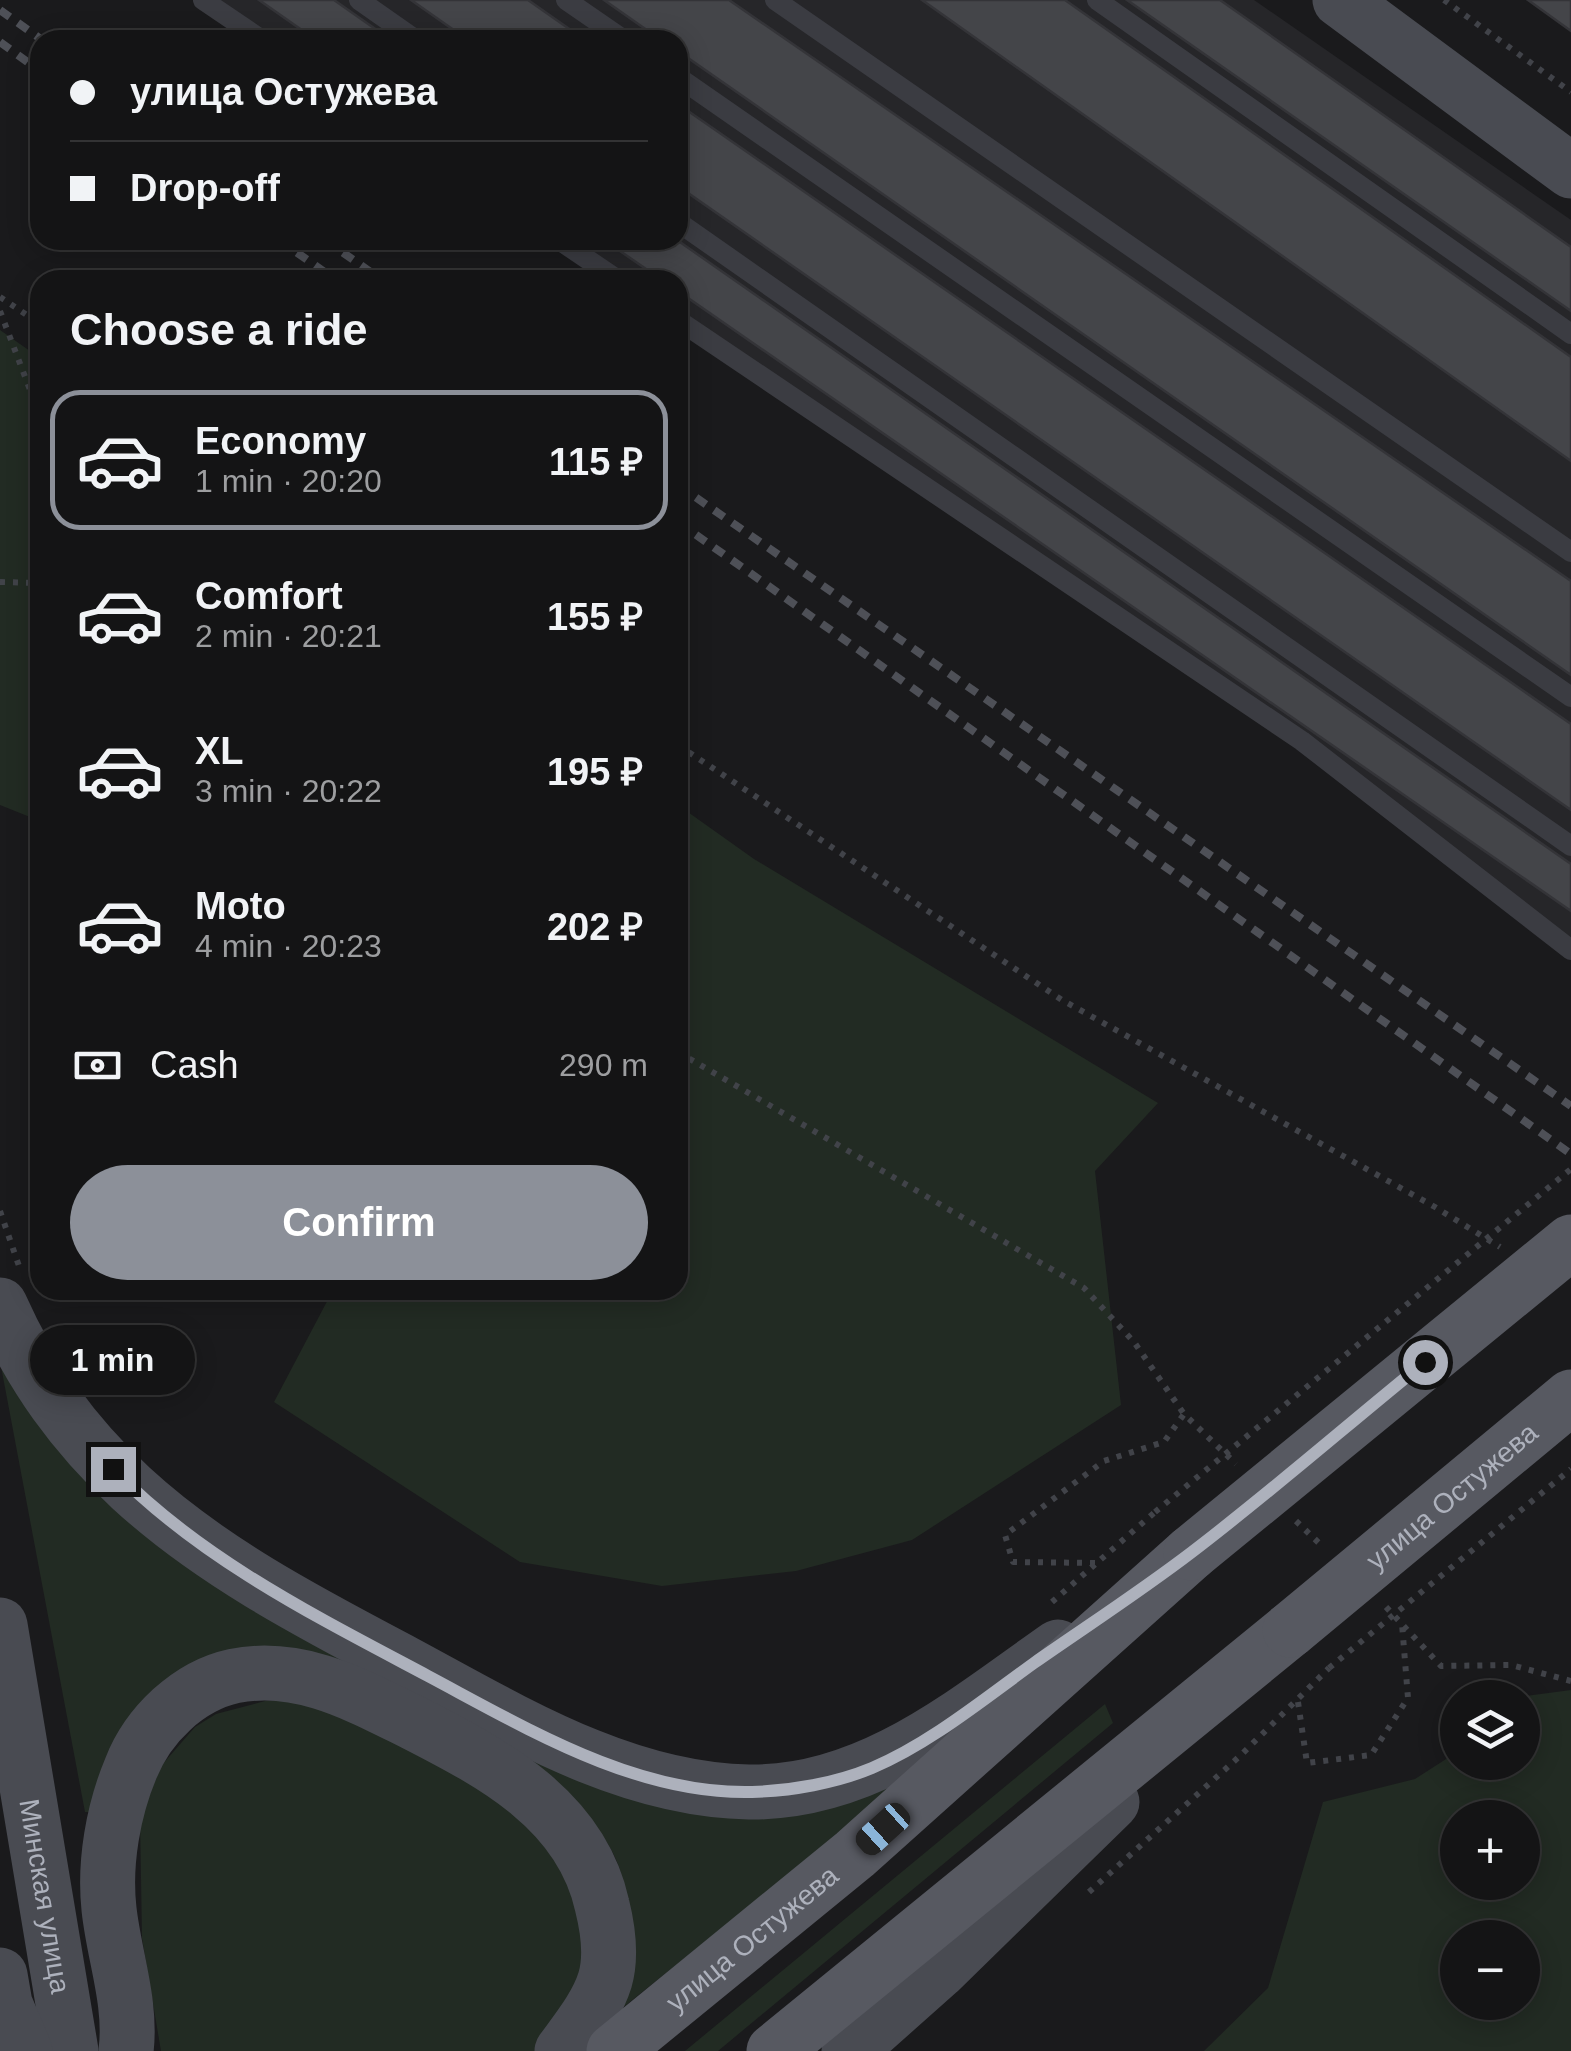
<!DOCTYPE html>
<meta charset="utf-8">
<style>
:root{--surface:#141415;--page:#212122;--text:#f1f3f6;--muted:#9d9ea0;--line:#333334;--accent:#8c9099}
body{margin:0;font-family:Arial,sans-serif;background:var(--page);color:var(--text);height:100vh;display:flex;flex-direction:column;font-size:38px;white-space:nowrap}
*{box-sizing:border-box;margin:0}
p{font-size:32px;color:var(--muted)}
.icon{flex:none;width:55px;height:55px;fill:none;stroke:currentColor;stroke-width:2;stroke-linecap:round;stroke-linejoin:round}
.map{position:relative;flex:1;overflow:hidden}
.panel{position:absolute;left:30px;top:270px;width:658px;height:1030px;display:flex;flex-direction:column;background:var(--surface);border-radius:30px;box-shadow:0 5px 25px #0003,0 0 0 2px var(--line)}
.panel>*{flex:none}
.hud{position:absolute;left:30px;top:30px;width:658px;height:220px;border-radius:30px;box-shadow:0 5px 25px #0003,0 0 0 2px var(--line);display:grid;align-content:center;height:220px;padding:0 40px;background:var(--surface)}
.buttons{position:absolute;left:1440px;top:1680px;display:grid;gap:20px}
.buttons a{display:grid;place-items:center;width:100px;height:100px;border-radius:50%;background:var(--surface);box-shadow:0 5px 25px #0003,0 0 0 2px var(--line);font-size:50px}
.end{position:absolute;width:45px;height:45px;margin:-22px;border:12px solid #adb1bc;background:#111;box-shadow:0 0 0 5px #111}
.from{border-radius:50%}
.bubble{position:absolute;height:70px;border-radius:35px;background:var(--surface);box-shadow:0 5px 25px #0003,0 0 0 2px var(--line);font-size:32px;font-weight:700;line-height:70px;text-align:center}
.car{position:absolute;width:30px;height:60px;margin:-30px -15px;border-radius:12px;box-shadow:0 0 8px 2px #0007;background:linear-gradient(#222 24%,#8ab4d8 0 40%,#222 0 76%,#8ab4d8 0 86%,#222 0)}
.hud b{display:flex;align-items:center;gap:35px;height:95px;font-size:38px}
.hud b+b{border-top:2px solid var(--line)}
.hud i{width:25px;height:25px;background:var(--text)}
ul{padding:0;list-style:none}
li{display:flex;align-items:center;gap:30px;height:140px;margin:0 20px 15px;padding:0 20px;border:5px solid transparent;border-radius:30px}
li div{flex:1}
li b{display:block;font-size:38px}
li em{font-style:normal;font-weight:700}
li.on{border-color:var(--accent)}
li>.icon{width:90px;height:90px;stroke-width:1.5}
h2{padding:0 40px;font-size:45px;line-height:120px}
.pay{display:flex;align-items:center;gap:25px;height:110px;padding:0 40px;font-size:38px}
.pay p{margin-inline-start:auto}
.cta{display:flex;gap:20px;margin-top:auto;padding:20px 40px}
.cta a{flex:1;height:115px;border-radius:60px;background:var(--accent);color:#fff;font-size:40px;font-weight:700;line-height:115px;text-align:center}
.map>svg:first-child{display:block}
.built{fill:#262629}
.green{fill:#222b23;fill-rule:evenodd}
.building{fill:#444549;stroke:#343438;stroke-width:2.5}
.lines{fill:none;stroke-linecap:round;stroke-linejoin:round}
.path{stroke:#414349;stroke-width:6;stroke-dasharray:5 8;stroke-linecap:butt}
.lane{stroke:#3b3c42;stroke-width:20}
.secondary{stroke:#494b52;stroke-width:55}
.primary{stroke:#575961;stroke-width:55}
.rail{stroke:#4e5057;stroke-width:8;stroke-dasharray:12 10;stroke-linecap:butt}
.path-bridge{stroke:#414349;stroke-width:6;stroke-dasharray:5 8;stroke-linecap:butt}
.primary-bridge{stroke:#575961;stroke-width:55}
.route{stroke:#adb1bc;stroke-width:12}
.labels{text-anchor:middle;stroke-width:8;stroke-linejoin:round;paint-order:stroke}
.street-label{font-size:28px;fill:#adb1bc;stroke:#151518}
</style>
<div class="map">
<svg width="1571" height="2051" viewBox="0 0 1571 2051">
<rect width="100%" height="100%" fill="#1a1a1c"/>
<path class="built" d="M217,0h1037l317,220v718l-893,-619v-39h-57l-58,-40h115v-200h-403z"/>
<path class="green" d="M0,330l40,28v463l-40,-16z
M678,805l76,54 404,244 -63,68 26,234 -209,135 -116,31 -134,15 -142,-24 -246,-160 59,-112h345z
M0,1361l27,35 567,380 341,-18 -324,259c4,-39 20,-114 8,-150 -6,-18 -17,-32 -28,-47l-329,-162 -167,154h-10z
M1571,1690v361h-367l64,-63 55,-186 92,-23 42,-27 1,10h64v-64l-3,-1zM1458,1818h64v64h-64zM1458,1938h64v64h-64z
M265,1701h31l45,10 172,94 63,69 10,105 -48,72h-377l-19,-113 -2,-119 21,-53 34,-39 21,-13z
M1105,1704l8,19 -395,328h-33z"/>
<path class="building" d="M259,0h75l57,40h-75z
M411,0h117l57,40h-117z
M604,0h125l842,581v94l-893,-624v-11h-17z
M922,0h143l506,357v104z
M1127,0h93l351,247v64z
M1528,0h43v31z
M678,104l893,620v86l-893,-624z
M604,240h73l894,624v47l-893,-620v-11h-16z"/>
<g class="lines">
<path class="path" d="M1444,0l127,92
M0,297l40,27
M0,311l40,105
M0,582l40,1
M678,745l384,255 373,207 65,40
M678,1052l406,236 50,54 50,72
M0,1211l19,55
M1296,1521l27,26
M1095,1563l-82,-1 -8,-27 99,-74 60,-19 20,-28 52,50
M1052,1602l103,-90
M1386,1607l55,59 70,-1 60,16
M1298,1702l9,61 64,-8 37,-57 -6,-74
M1089,1892l152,-137 88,-87"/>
<path class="lane" d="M203,0l59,40
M359,0l57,40
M566,0l58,40
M775,0l796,552
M1097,0l474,334
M678,77l893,620
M678,222l893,624
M559,240l59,40
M678,320l624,421 269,209"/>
<g class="secondary">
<path d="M1340,0l231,171"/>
<path d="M0,1305c32,72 73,129 131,183 79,73 179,125 274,175 106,57 219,127 344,129 120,2 216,-80 309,-145"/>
<path id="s1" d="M0,1625l71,426"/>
<path d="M0,1975l5,29 20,47"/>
<path d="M126,2051c6,-48 -12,-95 -17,-142 -5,-46 4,-98 22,-141 17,-43 57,-82 103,-92 66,-13 123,19 180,47 80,41 167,87 188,182 6,24 10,51 3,75 -8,26 -27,49 -43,71"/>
<path d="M849,2051l90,-80 173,-169"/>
</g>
<g class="primary">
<path id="s2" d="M614,2051l241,-197 336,-301"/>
<path d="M774,2051l516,-421"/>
</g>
<path class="rail" d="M0,10l42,30
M0,42l40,29
M279,240l57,40
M325,240l57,40
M678,485l893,621
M678,522l893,632"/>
<path class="path-bridge" d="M1155,1512l416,-343
M1329,1668l242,-199"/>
<g class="primary-bridge">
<path d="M1191,1553l380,-311"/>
<path id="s3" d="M1290,1630l281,-233"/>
</g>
</g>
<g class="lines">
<path class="route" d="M113,1469c87,90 206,149 315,207 98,52 208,119 324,116 39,-1 84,-9 120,-24 57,-24 112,-69 162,-105 53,-37 107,-72 158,-111 80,-61 155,-127 233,-190"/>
</g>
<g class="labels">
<g class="street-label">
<text dy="10" stroke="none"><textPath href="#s3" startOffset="210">улица Остужева</textPath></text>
<text dy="10" stroke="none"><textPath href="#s1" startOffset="275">Минская улица</textPath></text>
<text dy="10" stroke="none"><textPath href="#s2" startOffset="178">улица Остужева</textPath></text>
</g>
</g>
</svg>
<div class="buttons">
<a><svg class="icon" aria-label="layers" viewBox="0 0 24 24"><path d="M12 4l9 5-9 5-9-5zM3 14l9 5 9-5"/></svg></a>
<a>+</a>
<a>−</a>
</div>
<i class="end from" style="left:1425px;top:1362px"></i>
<i class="end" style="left:113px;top:1469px"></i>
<div class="bubble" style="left:30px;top:1325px;width:165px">1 min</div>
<i class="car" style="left:883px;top:1829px;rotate:228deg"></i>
<div class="hud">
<b><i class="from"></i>улица Остужева</b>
<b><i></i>Drop-off</b>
</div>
<section class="panel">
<h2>Choose a ride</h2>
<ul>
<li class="on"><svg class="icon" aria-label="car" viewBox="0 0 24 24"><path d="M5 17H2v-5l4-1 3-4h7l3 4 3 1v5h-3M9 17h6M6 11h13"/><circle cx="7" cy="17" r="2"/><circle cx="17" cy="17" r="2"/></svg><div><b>Economy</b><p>1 min · 20:20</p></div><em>115 ₽</em></li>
<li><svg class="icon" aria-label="car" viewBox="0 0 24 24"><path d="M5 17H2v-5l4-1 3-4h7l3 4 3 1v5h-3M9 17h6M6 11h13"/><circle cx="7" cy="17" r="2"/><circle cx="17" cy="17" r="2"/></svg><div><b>Comfort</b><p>2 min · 20:21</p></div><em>155 ₽</em></li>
<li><svg class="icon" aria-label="car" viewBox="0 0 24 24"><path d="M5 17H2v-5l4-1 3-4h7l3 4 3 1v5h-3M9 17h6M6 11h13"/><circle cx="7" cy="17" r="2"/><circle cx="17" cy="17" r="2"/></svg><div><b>XL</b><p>3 min · 20:22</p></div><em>195 ₽</em></li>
<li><svg class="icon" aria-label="car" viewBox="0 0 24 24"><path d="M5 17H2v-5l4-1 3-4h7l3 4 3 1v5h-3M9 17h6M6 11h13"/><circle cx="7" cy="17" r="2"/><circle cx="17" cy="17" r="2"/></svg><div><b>Moto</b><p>4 min · 20:23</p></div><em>202 ₽</em></li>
</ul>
<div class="pay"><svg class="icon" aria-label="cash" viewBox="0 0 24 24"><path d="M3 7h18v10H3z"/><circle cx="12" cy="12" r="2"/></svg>Cash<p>290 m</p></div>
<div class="cta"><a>Confirm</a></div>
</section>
</div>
